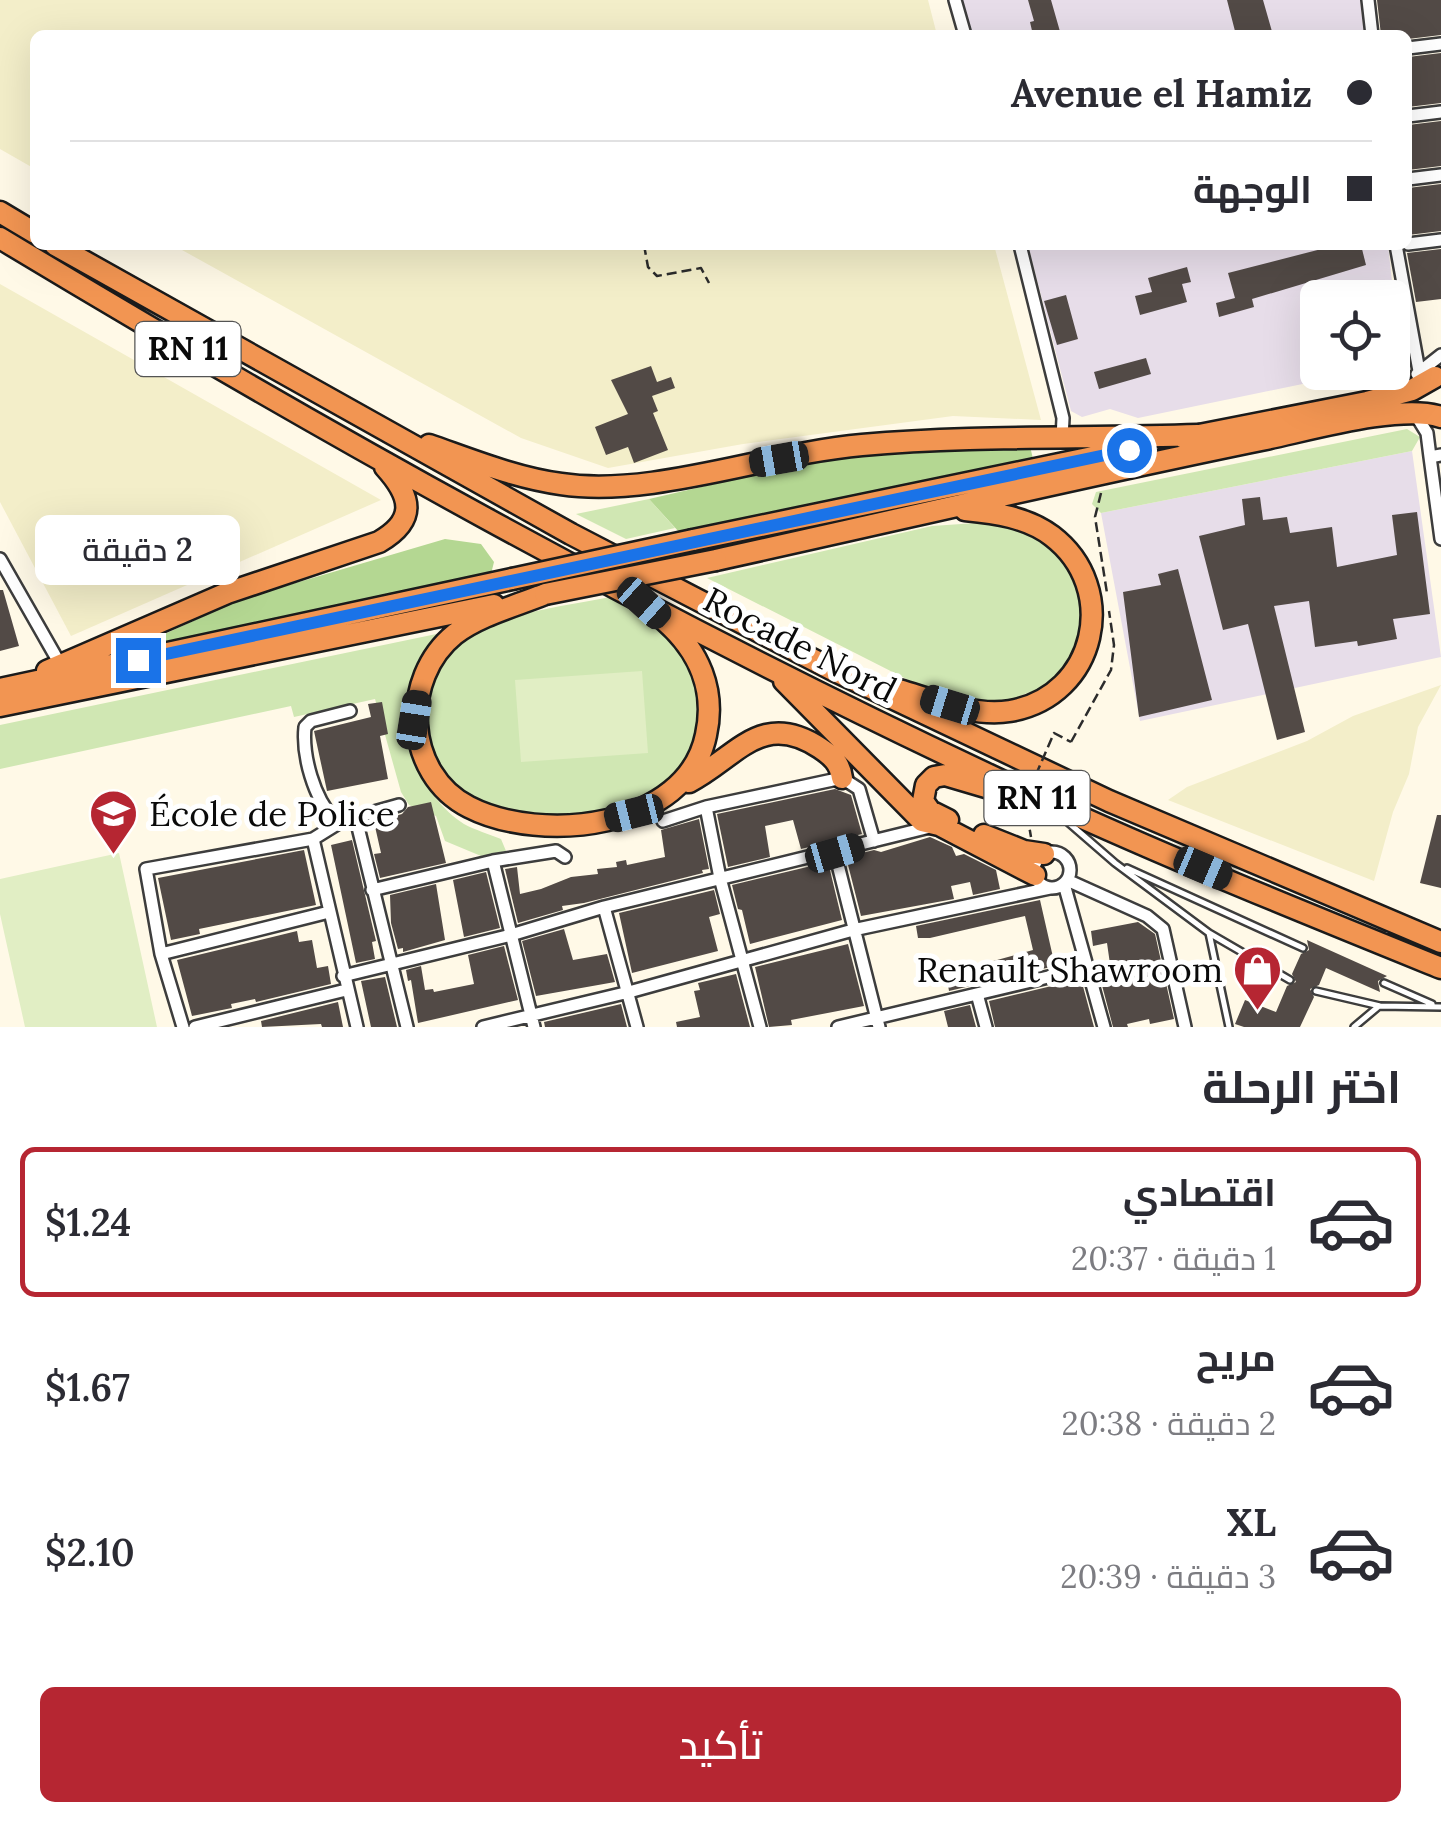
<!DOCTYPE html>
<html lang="ar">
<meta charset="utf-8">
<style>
:root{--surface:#fff;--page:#f7f7f7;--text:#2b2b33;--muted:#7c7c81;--line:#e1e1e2;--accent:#b62632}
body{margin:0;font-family:Lora,Cairo,serif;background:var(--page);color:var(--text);direction:rtl;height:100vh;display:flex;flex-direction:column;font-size:38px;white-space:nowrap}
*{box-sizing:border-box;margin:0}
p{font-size:32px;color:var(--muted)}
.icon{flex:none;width:55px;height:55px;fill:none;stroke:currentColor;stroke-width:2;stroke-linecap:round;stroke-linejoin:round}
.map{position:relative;height:1027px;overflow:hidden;direction:ltr}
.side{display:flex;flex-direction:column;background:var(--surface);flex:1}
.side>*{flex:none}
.banner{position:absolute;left:30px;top:30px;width:1382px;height:220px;border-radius:15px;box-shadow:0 10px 40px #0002;direction:rtl;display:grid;align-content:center;height:220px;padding:0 40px;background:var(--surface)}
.controls{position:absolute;left:1300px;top:280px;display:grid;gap:20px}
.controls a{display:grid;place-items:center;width:110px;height:110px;border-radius:15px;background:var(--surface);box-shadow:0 10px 40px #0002;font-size:50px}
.end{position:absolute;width:45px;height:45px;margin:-22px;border:12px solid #1a73e8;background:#fff;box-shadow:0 0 0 5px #fff}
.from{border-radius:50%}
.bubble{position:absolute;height:70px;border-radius:15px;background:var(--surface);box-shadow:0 10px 40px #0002;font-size:32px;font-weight:600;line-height:70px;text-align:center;direction:rtl}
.car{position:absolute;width:30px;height:60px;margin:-30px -15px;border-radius:12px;box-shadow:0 0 8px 2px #0007;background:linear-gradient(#222 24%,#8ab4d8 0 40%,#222 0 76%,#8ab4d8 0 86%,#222 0)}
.banner b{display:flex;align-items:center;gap:35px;height:95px;font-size:38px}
.banner b+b{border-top:2px solid var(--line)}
.banner i{width:25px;height:25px;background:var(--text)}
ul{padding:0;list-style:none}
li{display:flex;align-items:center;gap:30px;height:150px;margin:0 20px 15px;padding:0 20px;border:5px solid transparent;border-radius:15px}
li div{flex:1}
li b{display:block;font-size:38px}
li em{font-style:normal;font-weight:600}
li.current{border-color:var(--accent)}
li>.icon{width:90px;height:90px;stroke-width:1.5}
h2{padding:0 40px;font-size:45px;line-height:120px}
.action{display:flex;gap:20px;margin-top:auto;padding:20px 40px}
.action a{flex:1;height:115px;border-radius:15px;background:var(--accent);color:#fff;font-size:40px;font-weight:600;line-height:115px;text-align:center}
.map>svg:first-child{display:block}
.industrial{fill:#e7dde9}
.farmland{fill:#f3eec9}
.green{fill:#d0e7b3}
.forest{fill:#b4d792}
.pitch{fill:#e1eec4}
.building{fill:#524a46}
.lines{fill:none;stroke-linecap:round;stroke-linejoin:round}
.lane-casing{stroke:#3d3d3d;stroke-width:10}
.street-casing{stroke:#3d3d3d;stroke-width:16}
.highway-casing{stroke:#1b1b1b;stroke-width:25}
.path{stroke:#2c2c2c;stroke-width:2.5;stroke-dasharray:10 5;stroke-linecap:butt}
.lane{stroke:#fff;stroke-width:5}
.street{stroke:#fff;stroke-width:11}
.highway{stroke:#f29552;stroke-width:20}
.highway-bridge-casing{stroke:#1b1b1b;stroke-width:25;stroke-linecap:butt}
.path-bridge{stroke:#2c2c2c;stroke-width:2.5;stroke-dasharray:10 5;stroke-linecap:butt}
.highway-bridge{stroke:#f29552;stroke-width:20}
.route{stroke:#1a73e8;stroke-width:12}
.labels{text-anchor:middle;stroke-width:10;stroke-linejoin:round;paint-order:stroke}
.shield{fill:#fff;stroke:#545454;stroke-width:2.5}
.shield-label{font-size:32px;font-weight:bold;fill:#0a0a0a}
.street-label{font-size:35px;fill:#0a0a0a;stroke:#fff}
.poi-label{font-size:35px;fill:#0a0a0a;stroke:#fff;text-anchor:start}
</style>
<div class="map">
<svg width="1441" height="1027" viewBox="0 0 1441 1027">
<rect width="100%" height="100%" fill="#fff9e7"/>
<path class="industrial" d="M962,0h398l4,35h-395z
M1028,245h360l12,109 -7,2 -1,-58h-74v74l29,1 -6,3 -203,42 -28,-9 -28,8 -11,-6z
M1412,451l29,206 -301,64 -39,-208z"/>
<path class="farmland" d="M0,0h928l9,35h-902v134l-35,-20z
M173,245h821l47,175 -88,-4 -210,28 -135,24 -87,-30z
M0,284l381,216 -310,136 -71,-134z
M1441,685l-23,42 -9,47 -16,38 -19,69 -206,-81 19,-13 120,-46 46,-25z"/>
<path class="green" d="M1407,429l13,8 -8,14 -311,62 -9,-9 4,-12z
M649,499l26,29 -49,11 -50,-25z
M976,523h35l29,12 35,35 11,50 -20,49 -23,18 -31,12 -35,3 -47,-11 -223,-113 225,-52z
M610,597c52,30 99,55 90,123 -17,144 -316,127 -270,-34 21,-71 119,-76 180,-89z
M446,632c-12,17 -29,33 -35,53 -16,49 11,112 53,139 11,6 25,10 37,15l5,12 -25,5 -36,-15 -9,-25 -27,-11 -8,-13 -26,-93 -81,18 -3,-11 -291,63v-44z"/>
<path class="forest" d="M1030,446l3,13 -354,73 -30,-33 174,-40z
M445,539l36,5 13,18 -3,12 -337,75 -9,-6 96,-44z"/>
<path class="pitch" d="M642,671l6,82 -127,9 -6,-82z
M119,853l38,174h-132l-25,-113v-35z"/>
<path class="building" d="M1028,0h23l10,35h-28l-3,-13 4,-1z
M1227,0h36l10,35h-37z
M1377,0h64v35l-33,4v-4h-27z
M1441,53v50l-33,4v-50z
M1441,121v45l-33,4v-45z
M1441,184v47l-33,4v-47z
M1337,245h24l5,20 -114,34 2,8 -35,10 -3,-14 19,-5 -7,-25z
M1441,249v50l-25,3 -9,-49z
M1187,267l4,15 -9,2 5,18 -47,13 -5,-19 17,-4 -4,-14z
M1066,295l12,44 -21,6 -13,-44z
M1146,358l5,16 -52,15 -5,-17z
M651,366l6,16 14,-5 4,11 -23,8 6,15 -5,2 15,37 -34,13 -6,-16 -22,8 -11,-28 33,-13 -17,-34z
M1260,497l3,23 24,-3 3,16 42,-6 5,40 60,-12 -5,-40 25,-3 13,102 -37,5 4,20 -39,7 -1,-5 -42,6 -6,-46 -35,5 31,126 -28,8 -29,-116 -25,6 -24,-94 46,-11 -3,-26z
M1178,569l34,131 -73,17 -16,-125 38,-7 -3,-11z
M0,590h3l16,56 -19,5z
M382,702l6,32 -8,2 8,43 -61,12 -13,-60 57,-14 -3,-13z
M835,789l16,6 11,39 -61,15 -8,-29 -28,6 5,31 -42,10 -11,-53z
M431,802l15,61 -66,15 -6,-24 7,-1 -7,-31 28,-8 6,-7z
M1437,815h4v73l-21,-5z
M699,819l10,50 -7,1 1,3 -119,30 -22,3 1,4 -45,13 -13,-54 12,-2 3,27 21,-5 30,-12 27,-3 -1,-5 20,-2 -1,-5 10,-2 1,5 38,-8 -4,-27z
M930,837l22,10 4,9 8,-2 32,16 4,19 -27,6 -3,-13 -19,4 3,13 -93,17 -15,-59 28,-7 7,2z
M352,840l24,101 -4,1 3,17 -19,4 -25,-118z
M304,850l12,55 -117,24 1,5 -29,6 -13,-62z
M828,862l14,58 -92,24 -8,-34 -4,-1 -6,-24z
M486,872l14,56 -36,9 -11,-57z
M436,884l9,56 -42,12v-4l-5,1 -7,-26 -1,-28z
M714,890l6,24 -11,3 9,34 -86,22 -13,-60z
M1040,900l15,66 -106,25 -3,-17 87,-24 -8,-34 -95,22h-12l-2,-12z
M1138,922l17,12 19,85 -24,5 -1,-5 -22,5 1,3h-15l-14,-53 12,-3 -4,-28 -14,3 -2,-15z
M564,929l9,31 34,-6 8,28 -79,14 -14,-55z
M297,931l2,11 13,-2 5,28 11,-2 3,18 -75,18 -1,-3 -24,5 1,4 -40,8 -15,-56z
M1307,940l80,36 -9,5 2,11 -54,-24 -7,17 -9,4 4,8 -14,30h-56l-9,-3 10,-24 31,12 11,-26 9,-4 -4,-8 9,-20 8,-4z
M848,944l16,62 -73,14 1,5 -23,2 -14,-60z
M504,946l14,54 -100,23 -7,-43 -3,1 -2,-11 15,-4 4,24 8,-1 1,3 40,-8 -6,-29z
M736,974l14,53h-73l-1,-5 24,-5 -6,-26 6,-1 -2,-7z
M385,977l12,50h-26l-10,-46z
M1081,979l13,48h-99l-6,-26z
M338,1002l5,25h-21l-1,-3 -59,3 -1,-6z
M621,1004l6,23h-82l-1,-5z
M970,1005l6,22h-28l-4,-16z"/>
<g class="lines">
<defs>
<path id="lane" d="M1062,817l53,46 94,70 81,47
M1127,868l176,80
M1209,933l20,94
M1384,983l48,21
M1316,991l64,15 61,1
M1354,1027l25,-21"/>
<path id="street" d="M955,0l10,35
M1368,0l4,35
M1408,48l33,-4
M1408,116l33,-4
M1408,179l33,-4
M1408,244l33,-4
M1020,245l43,173 -1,21
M1396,245l23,126
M1417,374l24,-19
M1414,412l13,21 3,24
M1441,455l-11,2 11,82
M0,559l60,105
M350,711l-39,10 -6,6c-3,29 9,71 29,92l8,2 57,-16
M706,807l14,71 40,149
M356,819l51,208
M663,821l43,-14 136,-29 17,11 15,52
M313,839l29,-18
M1034 870a18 18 0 1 1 36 0a18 18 0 1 1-36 0Z
M835,853l44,174
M493,861l63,-10 9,6
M1067,880l80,36 16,13 22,98
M1064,884l40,143
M372,890l121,-29 41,166
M604,907l33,120
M161,954l168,-42
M343,976l168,-41 93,-28 330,-81
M977,994l9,33
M183,1027l-22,-73 -15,-85 167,-30 44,188
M195,1027l151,-37
M483,1027l146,-35 224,-62 197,-42
M838,1027l248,-59"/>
<path id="highway" d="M0,212l35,21
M0,238c320,193 647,376 985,535 149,71 303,133 456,195
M55,245l516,289 264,137 274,130 332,141
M1184,438l183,-36 45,-12 23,-13
M429,445c43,15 87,33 132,39 92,14 207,-31 301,-39 112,-10 224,-6 336,-10
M693,540l448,-93
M716,560c182,-40 363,-83 545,-120 45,-9 139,-37 180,-23
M545,594c-29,12 -65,21 -90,40 -55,44 -51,140 14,173 72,37 218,22 237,-72 10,-45 -7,-84 -41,-114
M47,671l180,-78 152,-51c38,-22 33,-45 6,-75
M784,681l138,140 17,4 96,50
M0,689l512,-110
M899,690c34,10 75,27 111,21 87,-15 110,-123 42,-175 -25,-19 -57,-23 -87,-26
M0,706l494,-101
M689,782c47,-24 72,-73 131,-34 12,8 20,15 22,30
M948,820l-18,-9 -7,-10 3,-16 8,-8 11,-2 61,18
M984,835l40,16 20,3"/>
</defs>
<use href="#lane" class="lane-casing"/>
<use href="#street" class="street-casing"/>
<use href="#highway" class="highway-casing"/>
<path class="path" d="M644,245l4,22 9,9 44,-8 8,15
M1101,493l-6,24 12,76
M1071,742l40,-72 3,-25 -5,-34
M1014,809l13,5 4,23
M1004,810l14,6"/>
<use href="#lane" class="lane"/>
<use href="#street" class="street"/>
<use href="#highway" class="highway"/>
<defs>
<path id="highway-bridge" d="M512,579l181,-39
M545,594l171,-34"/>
</defs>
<use href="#highway-bridge" class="highway-bridge-casing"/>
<path class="path-bridge" d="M1018,816l36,-83 17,9"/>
<use href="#highway-bridge" class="highway-bridge"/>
</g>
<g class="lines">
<path class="route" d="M138,660l991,-210"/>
</g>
<defs>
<symbol id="university-pin" viewBox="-11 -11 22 30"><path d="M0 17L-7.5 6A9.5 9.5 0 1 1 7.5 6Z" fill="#b62632" stroke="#fff"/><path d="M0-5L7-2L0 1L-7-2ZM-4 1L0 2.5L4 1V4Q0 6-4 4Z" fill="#fff"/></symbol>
<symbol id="shop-pin" viewBox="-11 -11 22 30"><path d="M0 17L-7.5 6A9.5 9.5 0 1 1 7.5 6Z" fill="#b62632" stroke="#fff"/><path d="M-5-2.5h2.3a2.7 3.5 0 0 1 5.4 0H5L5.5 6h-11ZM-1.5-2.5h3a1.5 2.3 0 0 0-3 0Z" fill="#fff"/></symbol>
</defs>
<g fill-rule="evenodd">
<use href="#university-pin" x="86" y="786" width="55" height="75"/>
<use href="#shop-pin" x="1230" y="942" width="55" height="75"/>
</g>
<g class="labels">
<g class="shield">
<rect x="135.5" y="322" width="105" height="54" rx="8"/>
<rect x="984.5" y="771" width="105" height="54" rx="8"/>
</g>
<g class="shield-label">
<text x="188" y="360">RN 11</text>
<text x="1037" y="809">RN 11</text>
</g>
<g class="street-label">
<text transform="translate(800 645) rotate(27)" y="12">Rocade Nord</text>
</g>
<g class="poi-label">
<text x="149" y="826">École de Police</text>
<text x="1223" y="982" text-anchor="end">Renault Shawroom</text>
</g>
</g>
</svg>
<div class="controls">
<a><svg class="icon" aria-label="locate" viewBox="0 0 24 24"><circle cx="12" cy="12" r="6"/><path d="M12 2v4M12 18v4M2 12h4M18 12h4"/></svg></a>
</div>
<i class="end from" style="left:1129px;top:450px"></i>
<i class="end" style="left:138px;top:660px"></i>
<div class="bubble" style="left:35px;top:515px;width:205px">2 دقيقة</div>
<i class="car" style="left:779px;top:459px;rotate:260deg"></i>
<i class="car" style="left:644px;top:603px;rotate:132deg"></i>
<i class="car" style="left:950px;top:705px;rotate:287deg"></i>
<i class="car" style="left:414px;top:720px;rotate:9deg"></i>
<i class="car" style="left:634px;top:813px;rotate:256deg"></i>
<i class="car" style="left:835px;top:853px;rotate:74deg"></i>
<i class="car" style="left:1203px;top:868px;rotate:113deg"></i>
<div class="banner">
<b><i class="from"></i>Avenue el Hamiz</b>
<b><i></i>الوجهة</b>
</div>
</div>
<section class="side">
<h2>اختر الرحلة</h2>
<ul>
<li class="current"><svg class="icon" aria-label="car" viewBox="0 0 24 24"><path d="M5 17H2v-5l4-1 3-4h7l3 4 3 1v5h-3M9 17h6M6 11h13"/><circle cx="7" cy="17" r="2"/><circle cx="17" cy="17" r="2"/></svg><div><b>اقتصادي</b><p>1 دقيقة · 20:37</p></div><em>$1.24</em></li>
<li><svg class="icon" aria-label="car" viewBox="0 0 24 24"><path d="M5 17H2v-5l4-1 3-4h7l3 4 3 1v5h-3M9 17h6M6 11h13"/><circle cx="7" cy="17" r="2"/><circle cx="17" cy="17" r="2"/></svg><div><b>مريح</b><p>2 دقيقة · 20:38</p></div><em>$1.67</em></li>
<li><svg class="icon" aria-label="car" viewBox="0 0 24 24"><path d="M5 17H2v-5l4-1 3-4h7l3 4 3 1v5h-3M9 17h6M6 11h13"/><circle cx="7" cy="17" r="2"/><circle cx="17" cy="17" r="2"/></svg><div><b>XL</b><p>3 دقيقة · 20:39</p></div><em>$2.10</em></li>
</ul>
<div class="action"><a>تأكيد</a></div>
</section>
